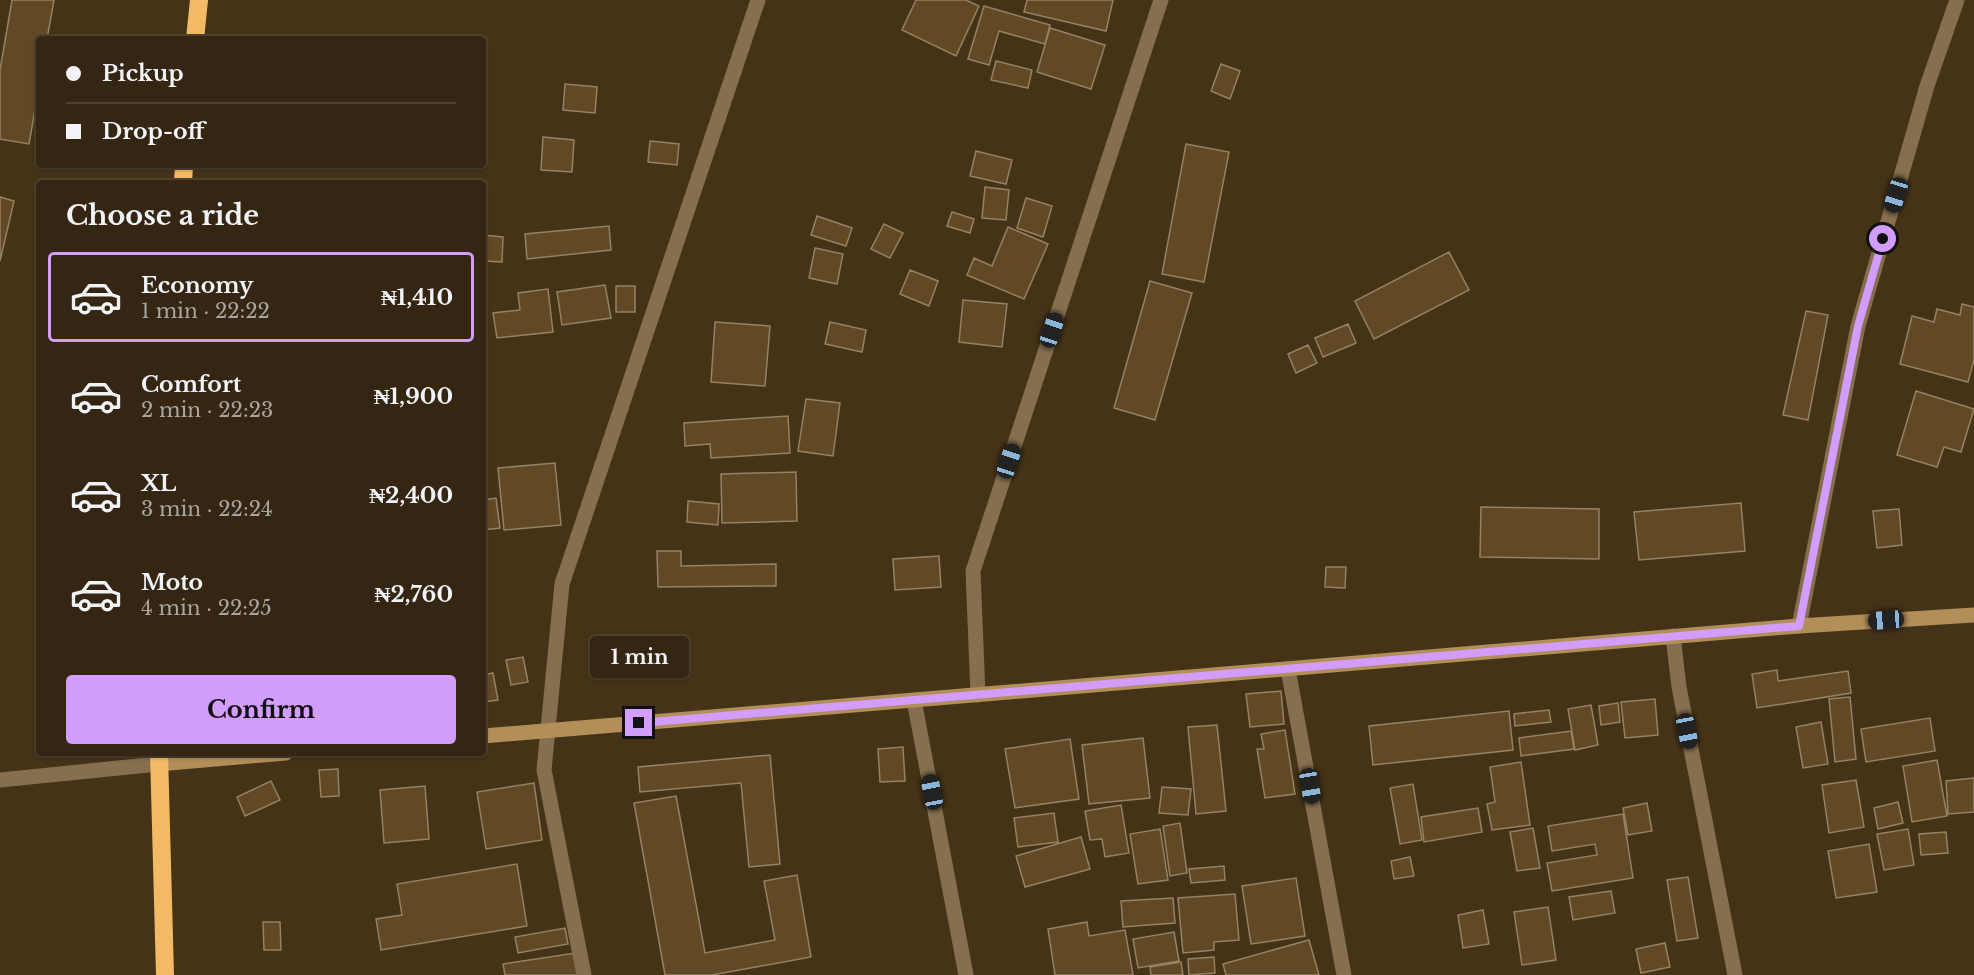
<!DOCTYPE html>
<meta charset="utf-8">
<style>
:root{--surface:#342612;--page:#3c2e1b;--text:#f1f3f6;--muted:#a9a59f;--line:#4e4332;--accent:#d29dfd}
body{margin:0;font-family:"Libre Baskerville",serif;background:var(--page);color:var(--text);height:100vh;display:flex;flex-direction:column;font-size:22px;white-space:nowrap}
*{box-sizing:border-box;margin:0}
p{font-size:20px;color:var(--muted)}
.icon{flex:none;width:33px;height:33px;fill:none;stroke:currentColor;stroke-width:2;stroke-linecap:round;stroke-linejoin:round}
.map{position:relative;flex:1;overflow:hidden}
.panel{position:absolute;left:36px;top:180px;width:450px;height:576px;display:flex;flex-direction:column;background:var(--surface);border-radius:6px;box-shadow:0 2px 4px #0004,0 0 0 2px var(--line)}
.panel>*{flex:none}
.top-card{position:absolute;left:36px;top:36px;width:450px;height:132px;border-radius:6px;box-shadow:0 2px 4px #0004,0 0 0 2px var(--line);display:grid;align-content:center;height:132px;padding:0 30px;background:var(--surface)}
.end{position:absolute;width:27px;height:27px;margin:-14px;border:8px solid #d29dfd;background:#111;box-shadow:0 0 0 3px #111}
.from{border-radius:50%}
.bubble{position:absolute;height:42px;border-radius:6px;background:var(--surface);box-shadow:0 2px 4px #0004,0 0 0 2px var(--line);font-size:20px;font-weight:700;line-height:42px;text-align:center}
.car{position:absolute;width:18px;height:36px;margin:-18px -9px;border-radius:8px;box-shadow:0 0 4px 2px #0007;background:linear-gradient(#222 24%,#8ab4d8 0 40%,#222 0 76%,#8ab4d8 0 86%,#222 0)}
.top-card b{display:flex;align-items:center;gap:21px;height:57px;font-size:22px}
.top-card b+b{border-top:2px solid var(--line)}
.top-card i{width:15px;height:15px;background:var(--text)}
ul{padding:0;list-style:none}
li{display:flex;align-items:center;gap:18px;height:90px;margin:0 12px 9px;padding:0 18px;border:3px solid transparent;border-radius:6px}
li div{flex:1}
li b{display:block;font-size:22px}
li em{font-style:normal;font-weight:700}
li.on{border-color:var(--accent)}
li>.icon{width:54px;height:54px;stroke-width:1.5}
h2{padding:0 30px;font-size:27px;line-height:72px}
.cta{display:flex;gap:12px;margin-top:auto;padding:12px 30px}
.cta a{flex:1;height:69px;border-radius:6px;background:var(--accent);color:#111;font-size:24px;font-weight:700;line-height:69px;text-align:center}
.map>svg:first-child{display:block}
.building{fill:#614925;stroke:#958164;stroke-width:1.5}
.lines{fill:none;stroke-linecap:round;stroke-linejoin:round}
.street{stroke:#866f4e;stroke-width:15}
.secondary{stroke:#b28e59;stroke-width:15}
.highway{stroke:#f2ba65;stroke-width:18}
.route{stroke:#d29dfd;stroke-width:8}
</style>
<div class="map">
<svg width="1974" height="975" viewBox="0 0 1974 975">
<rect width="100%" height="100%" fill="#453318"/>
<path class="building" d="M12,0h42l-7,39h-8v48l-10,57 -29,-5v-69z
M916,0h50l13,6 -23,50 -54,-26z
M1027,0h86l-7,31 -82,-19z
M984,6l66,19 -5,19 -46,-13 -10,34 -21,-6z
M1050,28l55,17 -14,44 -54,-17z
M996,61l36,9 -4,18 -37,-8z
M1221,64l19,7 -10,28 -19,-8z
M565,84l32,3 -2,26 -32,-3z
M543,137l31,3 -2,32 -31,-2z
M650,141l29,3 -2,21 -29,-3z
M1186,144l43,8 -25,130 -42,-8z
M976,151l36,9 -6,24 -36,-8z
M985,187l24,3 -3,30 -24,-2z
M0,197l14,4 -14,60z
M1026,198l26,8 -9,31 -26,-9z
M952,212l22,7 -4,14 -23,-7z
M817,216l35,12 -6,18 -35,-11z
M884,224l19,9 -13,25 -19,-9z
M609,226l2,24 -84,9 -2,-25z
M1008,227l40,17 -24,55 -57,-24 7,-17 18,8z
M483,235l20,2 -1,25 -19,-1z
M815,248l28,6 -6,30 -28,-6z
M1449,252l20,38 -95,49 -19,-38z
M910,270l28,11 -9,25 -29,-12z
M1150,281l42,12 -37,127 -41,-12z
M605,285l6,33 -49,7 -5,-33z
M616,286h19v26h-19z
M548,289l5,43 -56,6 -4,-25 27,-3 -2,-17z
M963,300l44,4 -5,43 -43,-5z
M1962,304l12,3v53l-6,22 -68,-18 12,-48 22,6 3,-13 23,6z
M1806,311l22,4 -20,105 -25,-5z
M715,322l55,4 -5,60 -54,-4z
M830,322l36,8 -4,22 -37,-8z
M1348,324l8,19 -33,14 -8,-19z
M1308,345l9,18 -21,10 -8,-19z
M1916,391l58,18 -13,43 -17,-5 -7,20 -40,-12z
M806,399l34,4 -7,53 -35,-5z
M788,416l2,37 -79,5 -1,-14 -25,2 -1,-23z
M555,463l6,62 -57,5 -6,-62z
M796,472l1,49 -75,2 -1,-49z
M496,498l4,30 -17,2v-30z
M688,501l31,3 -1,21 -31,-3z
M1741,503l4,48 -106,9 -5,-48z
M1481,507l118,2v50l-119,-2z
M1899,509l3,36 -25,3 -4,-37z
M657,551h24v15l95,-2v22l-118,1z
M939,556l2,31 -46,3 -2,-31z
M1326,567h20l-1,21 -20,-1z
M523,657l5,25 -17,3 -5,-25z
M1777,670l1,11 70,-10 3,22 -94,15 -5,-34z
M493,673l5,27 -15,2v-27z
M1281,691l3,33 -34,3 -4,-33z
M1850,697l6,62 -21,3 -6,-63z
M1655,699l3,36 -33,3 -4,-36z
M1618,703l2,19 -19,3 -2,-19z
M1591,705l7,40 -23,5 -7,-41z
M1549,710l2,12 -36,4 -1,-12z
M1509,711l4,39 -140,15 -4,-39z
M1930,718l5,33 -69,11 -5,-33z
M1821,722l7,42 -25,4 -7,-41z
M1217,725l9,86 -30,3 -8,-87z
M1285,730l10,64 -30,4 -8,-49h7l-3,-15z
M1571,731l3,18 -53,7 -2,-18z
M1143,738l7,60 -61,6 -7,-59z
M1070,739l9,60 -64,9 -10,-59z
M903,747l2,34 -25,1 -2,-33z
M770,755l10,109 -31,3 -8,-84 -101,9 -2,-25z
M1937,760l10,56 -35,6 -9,-56z
M1521,762l9,63 -38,5 -5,-26 8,-2 -5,-35z
M338,769l1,27 -18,1 -2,-27z
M1974,778v34l-26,2 -2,-33z
M1856,780l8,47 -35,6 -7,-48z
M271,781l9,19 -35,16 -8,-19z
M534,783l8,57 -56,9 -9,-57z
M1413,784l9,56 -22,4 -10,-56z
M425,786l4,53 -45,4 -4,-53z
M1162,787l29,2 -3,26 -29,-2z
M676,796l29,157 70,-13 -11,-59 33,-6 14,82 -99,18h-47l-31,-172z
M1898,802l5,21 -25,6 -4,-21z
M1647,803l5,28 -24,4 -5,-27z
M1121,805l8,48 -24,4 -3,-18 -12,1 -5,-29z
M1478,808l4,24 -58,10 -3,-25z
M1054,813l4,29 -40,5 -4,-29z
M1623,814l10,64 -81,13 -5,-28 50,-8 -2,-11 -43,7 -4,-25z
M1180,823l7,50 -17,3 -7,-50z
M1533,828l7,40 -23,3 -7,-39z
M1160,829l8,51 -30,4 -8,-50z
M1908,829l6,36 -30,5 -7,-36z
M1946,832l2,21 -27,2 -2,-21z
M1081,837l9,32 -65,18 -9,-31z
M1869,844l8,48 -41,6 -8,-47z
M1410,857l4,19 -20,3 -3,-18z
M517,864l10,62 -146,24 -5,-31 26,-4 -5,-31z
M1224,866l1,14 -34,3 -2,-14z
M1688,877l10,61 -21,3 -10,-61z
M1296,878l9,58 -54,8 -9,-58z
M1611,891l4,22 -42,7 -4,-23z
M1235,894l4,46 -25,2v8l-31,3 -5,-55z
M1173,898l2,25 -52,4 -2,-26z
M1548,907l8,53 -34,5 -8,-53z
M1483,910l6,34 -26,4 -5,-33z
M263,922h17l1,28h-17z
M1087,922l2,14 36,-6 8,45h-78l-7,-46z
M565,928l3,16 -50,9 -3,-16z
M1174,932l5,29 -41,7 -5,-29z
M1309,940l10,35h-93l-3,-11z
M1665,943l5,24 -29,6 -5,-24z
M575,953l3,22h-73l-2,-11z
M1214,957l1,16 -26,2 -1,-16z
M1181,962l2,13h-32l-1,-8z"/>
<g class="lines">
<path class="street" d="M1799,626l59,-300 69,-240 30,-86
M1673,636l6,51 56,288
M1288,669l56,306
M978,695l-5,-124 188,-571
M914,700l52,275
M0,780l158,-16
M584,975l-40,-205 18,-186 196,-584"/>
<path class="secondary" d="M483,736l1316,-110 175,-11
M158,764l128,-11"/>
<path class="highway" d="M195,39l4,-39
M183,183l1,-18
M159,753l6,222"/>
</g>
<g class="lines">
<path class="route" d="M639,723l1160,-97 59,-300 25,-87"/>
</g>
</svg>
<i class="end from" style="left:1883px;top:239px"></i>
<i class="end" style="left:639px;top:723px"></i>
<div class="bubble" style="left:590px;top:636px;width:99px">1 min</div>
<i class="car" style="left:1896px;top:195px;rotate:197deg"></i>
<i class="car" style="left:1052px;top:330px;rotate:18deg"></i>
<i class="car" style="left:1009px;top:461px;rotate:18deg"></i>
<i class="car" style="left:1886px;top:620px;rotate:266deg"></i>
<i class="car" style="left:1687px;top:731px;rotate:169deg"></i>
<i class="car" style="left:1310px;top:786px;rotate:170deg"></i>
<i class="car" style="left:932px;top:792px;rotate:349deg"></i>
<div class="top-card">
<b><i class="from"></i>Pickup</b>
<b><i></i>Drop-off</b>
</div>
<section class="panel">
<h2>Choose a ride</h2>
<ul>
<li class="on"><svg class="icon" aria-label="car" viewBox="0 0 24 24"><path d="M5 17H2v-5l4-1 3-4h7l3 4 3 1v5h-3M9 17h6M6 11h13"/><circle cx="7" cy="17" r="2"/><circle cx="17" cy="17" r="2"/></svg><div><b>Economy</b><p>1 min · 22:22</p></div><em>₦1,410</em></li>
<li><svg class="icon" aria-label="car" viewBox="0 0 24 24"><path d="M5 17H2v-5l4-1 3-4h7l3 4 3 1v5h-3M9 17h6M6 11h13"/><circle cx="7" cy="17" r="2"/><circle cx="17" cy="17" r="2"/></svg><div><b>Comfort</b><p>2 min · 22:23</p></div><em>₦1,900</em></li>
<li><svg class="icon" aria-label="car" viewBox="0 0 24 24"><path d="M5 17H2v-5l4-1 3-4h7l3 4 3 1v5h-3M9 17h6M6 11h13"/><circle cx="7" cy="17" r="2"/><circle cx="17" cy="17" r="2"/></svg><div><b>XL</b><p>3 min · 22:24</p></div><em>₦2,400</em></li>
<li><svg class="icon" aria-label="car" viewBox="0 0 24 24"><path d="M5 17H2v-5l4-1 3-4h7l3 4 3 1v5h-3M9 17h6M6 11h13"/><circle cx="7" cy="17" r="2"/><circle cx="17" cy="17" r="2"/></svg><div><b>Moto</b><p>4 min · 22:25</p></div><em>₦2,760</em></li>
</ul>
<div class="cta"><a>Confirm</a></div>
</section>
</div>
